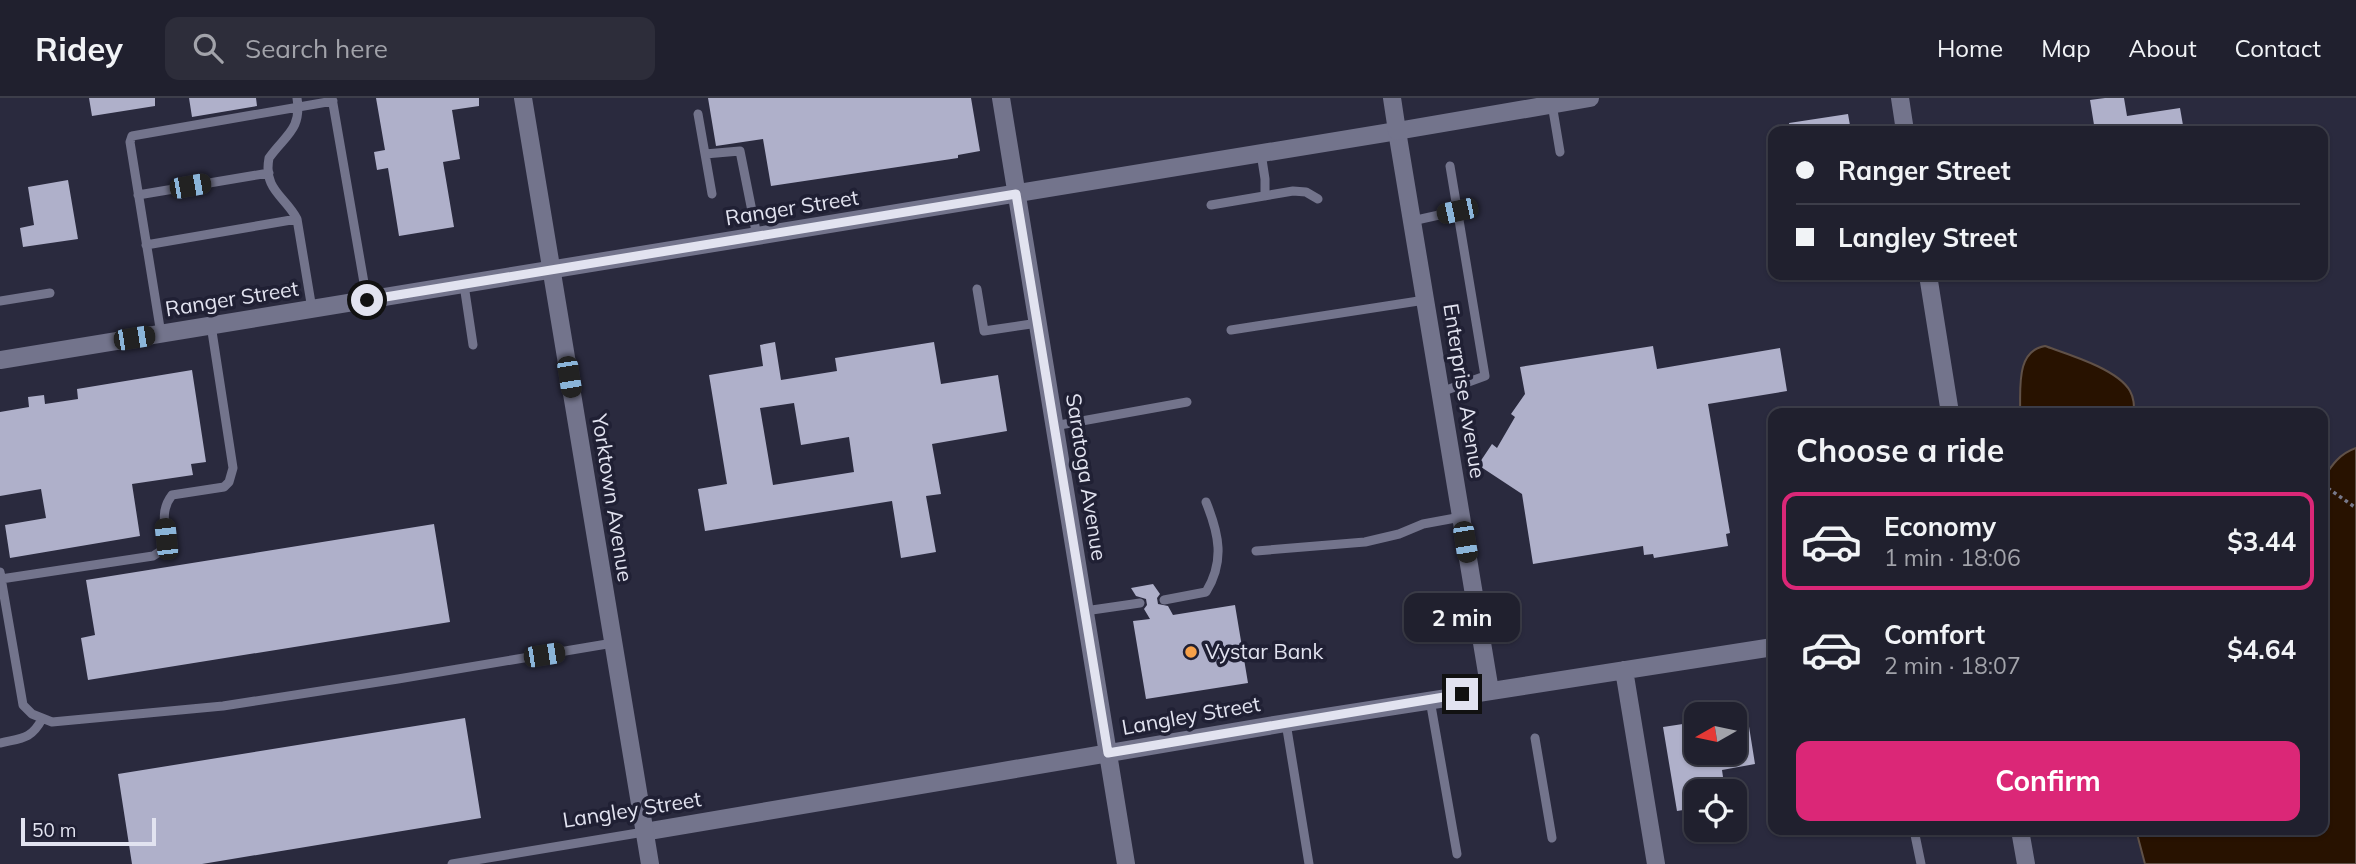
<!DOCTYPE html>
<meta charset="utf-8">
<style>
:root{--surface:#20202e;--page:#2d2d3a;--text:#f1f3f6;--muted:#a2a3aa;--line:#3d3e4a;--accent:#db2777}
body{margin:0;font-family:Mulish,sans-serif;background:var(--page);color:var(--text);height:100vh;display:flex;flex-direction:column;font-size:26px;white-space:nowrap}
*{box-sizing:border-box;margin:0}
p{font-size:23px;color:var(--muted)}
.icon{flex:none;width:38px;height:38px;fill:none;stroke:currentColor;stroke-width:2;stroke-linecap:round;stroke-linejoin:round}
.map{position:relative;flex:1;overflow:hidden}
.details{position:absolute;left:1768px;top:310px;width:560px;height:427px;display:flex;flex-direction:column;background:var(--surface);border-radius:14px;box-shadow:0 2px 5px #0004,0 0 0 2px var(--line)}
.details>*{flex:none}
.banner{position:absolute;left:1768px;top:28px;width:560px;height:154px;border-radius:14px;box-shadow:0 2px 5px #0004,0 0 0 2px var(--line);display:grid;align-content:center;height:154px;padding:0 28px;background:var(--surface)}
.needle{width:46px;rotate:261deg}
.tools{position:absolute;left:1684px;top:604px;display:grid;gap:14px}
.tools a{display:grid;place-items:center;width:63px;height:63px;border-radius:14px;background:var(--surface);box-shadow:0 2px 5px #0004,0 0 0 2px var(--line);font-size:35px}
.scale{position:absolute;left:21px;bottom:18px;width:135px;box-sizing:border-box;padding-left:7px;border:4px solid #e2e3f0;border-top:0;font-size:19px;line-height:24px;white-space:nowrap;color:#e2e3f0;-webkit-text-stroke:5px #202034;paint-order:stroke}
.end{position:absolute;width:32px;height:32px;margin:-16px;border:9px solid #e2e3f0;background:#111;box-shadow:0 0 0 4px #111}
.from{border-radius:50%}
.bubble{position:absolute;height:49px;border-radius:14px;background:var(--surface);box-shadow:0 2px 5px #0004,0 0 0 2px var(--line);font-size:23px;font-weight:700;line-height:49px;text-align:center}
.car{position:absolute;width:21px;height:42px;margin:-21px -10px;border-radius:9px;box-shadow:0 0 5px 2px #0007;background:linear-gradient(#222 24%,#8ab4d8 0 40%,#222 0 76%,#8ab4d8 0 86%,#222 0)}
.banner b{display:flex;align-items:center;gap:24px;height:66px;font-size:26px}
.banner b+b{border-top:2px solid var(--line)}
.banner i{width:18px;height:18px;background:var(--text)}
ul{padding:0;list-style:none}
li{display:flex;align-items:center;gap:21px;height:98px;margin:0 14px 10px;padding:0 14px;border:4px solid transparent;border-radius:14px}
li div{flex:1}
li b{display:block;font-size:26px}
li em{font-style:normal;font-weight:700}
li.current{border-color:var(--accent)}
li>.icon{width:63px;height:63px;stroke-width:1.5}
h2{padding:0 28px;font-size:32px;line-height:84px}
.cta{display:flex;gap:14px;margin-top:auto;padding:14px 28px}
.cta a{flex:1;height:80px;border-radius:14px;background:var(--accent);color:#fff;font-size:28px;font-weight:700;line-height:80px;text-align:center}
header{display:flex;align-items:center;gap:42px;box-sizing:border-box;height:98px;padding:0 35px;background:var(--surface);border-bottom:2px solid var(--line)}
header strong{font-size:33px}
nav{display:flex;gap:38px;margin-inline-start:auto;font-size:24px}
.search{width:490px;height:63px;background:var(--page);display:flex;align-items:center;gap:18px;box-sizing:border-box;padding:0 24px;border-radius:14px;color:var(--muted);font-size:26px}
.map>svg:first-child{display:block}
.water{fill:#281200;stroke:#605148;stroke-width:2}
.building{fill:#afb0ca;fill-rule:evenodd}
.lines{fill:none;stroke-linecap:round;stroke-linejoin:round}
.path{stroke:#777889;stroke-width:3.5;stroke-dasharray:3.5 3.5;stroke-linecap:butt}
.lane{stroke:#73748c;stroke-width:9}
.street{stroke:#73748c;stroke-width:18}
.secondary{stroke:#73748c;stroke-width:18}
.route{stroke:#e2e3f0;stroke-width:9}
.poi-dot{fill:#f7a149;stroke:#202034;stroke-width:2.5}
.labels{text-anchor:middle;stroke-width:7;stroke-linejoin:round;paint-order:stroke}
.street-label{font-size:21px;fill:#e2e3f0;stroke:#202034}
.poi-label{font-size:21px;fill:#e2e3f0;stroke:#202034;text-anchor:start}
</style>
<header>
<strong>Ridey</strong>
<div class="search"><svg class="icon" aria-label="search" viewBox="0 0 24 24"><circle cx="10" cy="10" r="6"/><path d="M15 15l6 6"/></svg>Search here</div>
<nav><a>Home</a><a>Map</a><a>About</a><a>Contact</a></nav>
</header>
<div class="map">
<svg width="2356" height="766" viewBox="0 0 2356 766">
<rect width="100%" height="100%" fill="#2a2a3e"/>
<path class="water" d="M2045,248c22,8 73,23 85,45 4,7 4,14 4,22h-114c1,-23 -5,-62 25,-67z
M2356,350v416h-211l-9,-34h186v-350c10,-15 17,-26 34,-32z"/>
<path class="building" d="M89,0h66v8l-63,10z
M189,0h67l1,8 -65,11z
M376,0h103v8l-27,4 8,49 -17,3 11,65 -55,9 -11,-68 -11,2 -3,-18 11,-2z
M708,0h263l9,53 -22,4v3l-187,28 -8,-47 -47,7z
M2105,0h19l3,18 53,-8 4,23h-89l-5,-31z
M1848,16l3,17h-61l-1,-8z
M68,82l10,59 -55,8 -3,-19 14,-3 -6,-38z
M775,244l6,38 56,-9 -2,-13 99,-16 7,42 57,-9 9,56 -75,13 9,50 -15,2 10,56 -35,6 -9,-57 -187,30 -7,-42 29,-5 -18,-109 54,-9 -3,-21zM794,305l7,42 48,-8 5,35 -81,13 -13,-77z
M1653,248l4,23 123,-21 7,43 -79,13 22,129 -4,1 2,12 -74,12 -1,-4 -9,1 -1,-9 -110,18 -11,-70 -44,-29 14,-21 5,4 18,-31 -4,-3 14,-20 -5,-27z
M192,272l14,92 -15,2 2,11 -61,9 8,52 -130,22 -5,-33 41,-7 -5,-29 -41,7v-84l29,-5 -1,-10 16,-2 1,9 33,-5 -1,-10z
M434,426l16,98 -362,58 -7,-42 14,-3 -9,-55z
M1153,486l7,10 -3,4 1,6 10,2 5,9 62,-10 13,78 -102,16 -13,-78 17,-2 -6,-10 3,-4 -1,-6 -10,-3 -5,-8z
M1747,616l8,50 -33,6 3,21h-29v17l-19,3 -14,-84 33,-5v30h38v-36z
M465,620l16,100 -279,46h-70l-14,-90z"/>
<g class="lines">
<path class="path" d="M2322,386l34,24"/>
<path class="lane" d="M297,0c5,32 -12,37 -28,60 -6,32 16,38 28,61l15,90
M332,0l35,202
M1552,6l8,48
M698,16l14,80
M1261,55l4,26v17
M705,56l35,-3 17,85
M138,97l131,-22
M1211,107l82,-14 13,1 12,7
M1412,123l45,-10
M146,147l151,-26
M464,187l9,60
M977,191l7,42 54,-8
M0,203l50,-8
M1231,232l194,-30
M161,236l-31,-192 2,-6 201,-35
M1441,294l44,-16 -35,-210
M1054,328l133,-24
M1256,453l109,-9 34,-8 24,-10 38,-7
M0,474l23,133 9,9 20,8 171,-16 175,-27 215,-36
M1,481l152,-23 11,-7c4,-20 -6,-36 8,-54l52,-8 5,-5 4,-14 -22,-143
M1164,502l42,-8c19,-31 13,-58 0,-90
M1085,513l55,-8
M1430,602l27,154
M1286,625l23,141
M1535,640l17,100
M0,645c21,-5 31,-3 42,-24
M1914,732l7,34
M452,766l192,-32"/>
<path class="street" d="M1001,0l125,766
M0,262l1397,-229 93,560
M1624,572l32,194
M644,734l642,-109 487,-76"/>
<path class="secondary" d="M523,0l127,766
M1392,0l5,33 193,-33
M1900,0l5,33
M1928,177l22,138
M2020,732l6,34"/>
</g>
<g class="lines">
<path class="route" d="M367,202l649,-106 92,559 354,-59"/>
</g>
<circle class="poi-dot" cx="1191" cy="554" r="7"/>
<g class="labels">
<g class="street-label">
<text transform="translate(792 110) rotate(-9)" y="7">Ranger Street</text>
<text transform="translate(232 201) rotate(-9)" y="7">Ranger Street</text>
<text transform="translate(1464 293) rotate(81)" y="7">Enterprise Avenue</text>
<text transform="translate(1086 379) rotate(81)" y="7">Saratoga Avenue</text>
<text transform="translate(612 400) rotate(81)" y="7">Yorktown Avenue</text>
<text transform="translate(1191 618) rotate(-10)" y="7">Langley Street</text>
<text transform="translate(632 712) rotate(-9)" y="7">Langley Street</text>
</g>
<g class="poi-label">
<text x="1205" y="561">Vystar Bank</text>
</g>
</g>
</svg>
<div class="tools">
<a><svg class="needle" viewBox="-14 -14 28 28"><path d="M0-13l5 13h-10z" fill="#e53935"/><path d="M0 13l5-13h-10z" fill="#a2a3aa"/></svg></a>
<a><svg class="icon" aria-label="locate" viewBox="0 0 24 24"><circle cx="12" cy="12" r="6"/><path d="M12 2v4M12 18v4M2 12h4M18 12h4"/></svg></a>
</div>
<div class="scale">50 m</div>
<i class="end from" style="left:367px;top:202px"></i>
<i class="end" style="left:1462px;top:596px"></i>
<div class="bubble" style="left:1404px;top:495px;width:116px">2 min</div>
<i class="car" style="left:190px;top:88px;rotate:80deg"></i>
<i class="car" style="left:1457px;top:113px;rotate:258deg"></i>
<i class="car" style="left:134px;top:240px;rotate:81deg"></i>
<i class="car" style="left:569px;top:279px;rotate:171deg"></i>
<i class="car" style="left:166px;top:441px;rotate:354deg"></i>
<i class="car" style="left:1465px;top:444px;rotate:171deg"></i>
<i class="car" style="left:544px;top:557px;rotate:81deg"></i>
<div class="banner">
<b><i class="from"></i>Ranger Street</b>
<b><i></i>Langley Street</b>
</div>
<section class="details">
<h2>Choose a ride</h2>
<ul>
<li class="current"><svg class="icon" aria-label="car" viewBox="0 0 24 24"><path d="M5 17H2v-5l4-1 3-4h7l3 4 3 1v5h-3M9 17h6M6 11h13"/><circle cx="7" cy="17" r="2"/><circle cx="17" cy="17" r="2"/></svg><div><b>Economy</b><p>1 min · 18:06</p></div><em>$3.44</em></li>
<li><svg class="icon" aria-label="car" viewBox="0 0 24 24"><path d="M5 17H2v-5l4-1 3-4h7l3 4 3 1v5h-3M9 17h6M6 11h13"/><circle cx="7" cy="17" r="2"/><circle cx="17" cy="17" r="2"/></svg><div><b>Comfort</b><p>2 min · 18:07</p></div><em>$4.64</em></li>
</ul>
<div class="cta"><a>Confirm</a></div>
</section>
</div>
